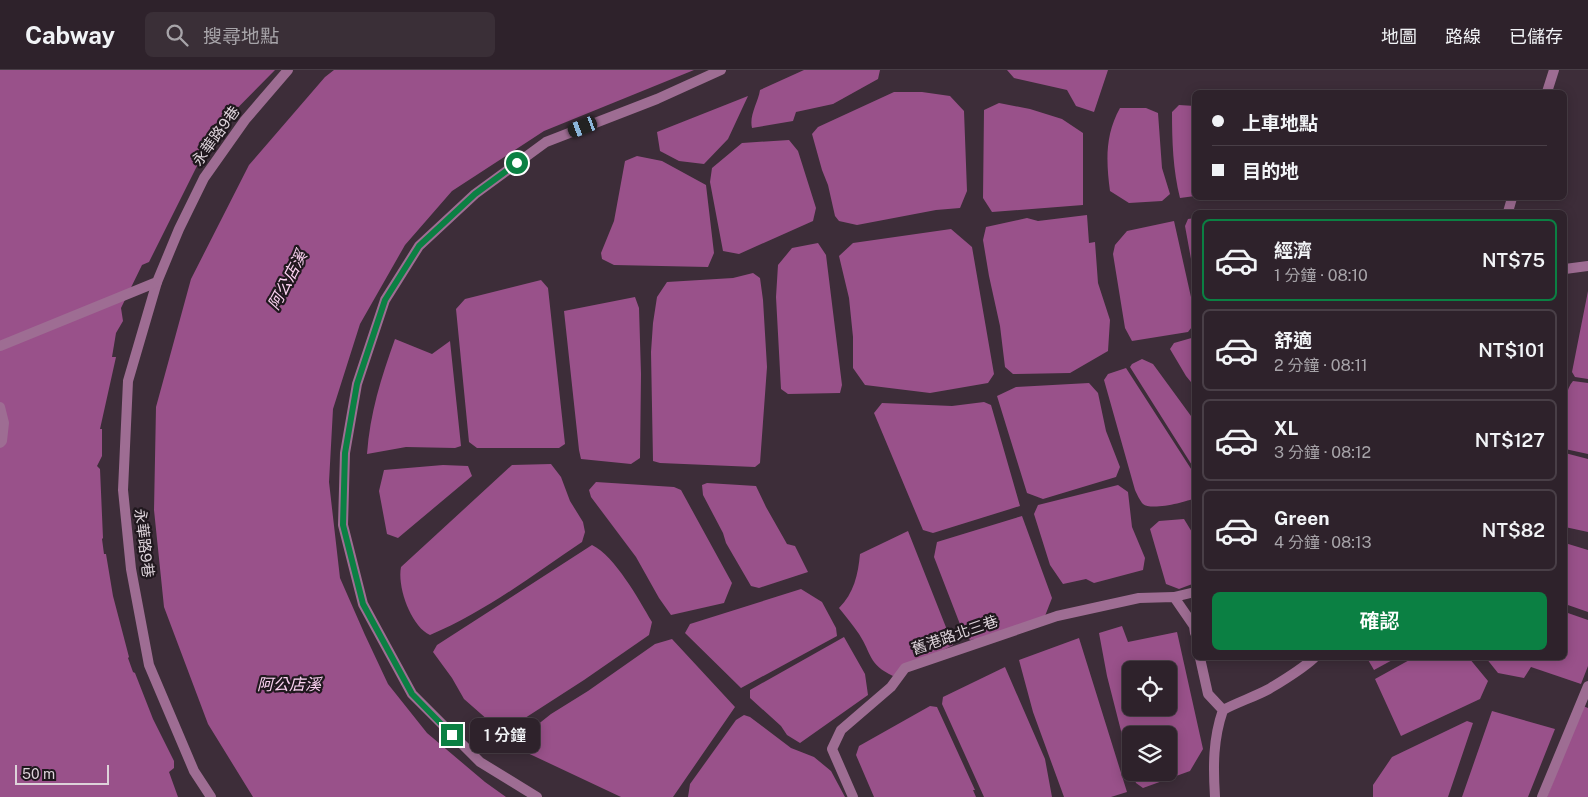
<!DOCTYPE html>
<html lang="zh-TW">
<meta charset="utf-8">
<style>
:root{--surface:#2e222b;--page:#3a2f37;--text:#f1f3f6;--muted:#a7a4a9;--line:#493f47;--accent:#0b8043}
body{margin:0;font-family:"Public Sans","Noto Sans TC",sans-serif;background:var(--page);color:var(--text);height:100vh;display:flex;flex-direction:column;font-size:19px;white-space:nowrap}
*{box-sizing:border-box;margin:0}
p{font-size:16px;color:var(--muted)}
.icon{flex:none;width:28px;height:28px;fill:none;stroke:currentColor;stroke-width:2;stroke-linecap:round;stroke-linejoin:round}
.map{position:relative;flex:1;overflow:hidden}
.sheet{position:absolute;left:1192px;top:140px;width:375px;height:450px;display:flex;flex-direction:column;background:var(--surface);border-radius:8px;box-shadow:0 2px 12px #0003,0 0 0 1px var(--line)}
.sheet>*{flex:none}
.top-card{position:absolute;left:1192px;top:20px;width:375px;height:110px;border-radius:8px;box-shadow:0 2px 12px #0003,0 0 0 1px var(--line);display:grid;align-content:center;height:110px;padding:0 20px;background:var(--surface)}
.fabs{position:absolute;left:1122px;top:591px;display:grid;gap:10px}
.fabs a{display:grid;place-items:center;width:55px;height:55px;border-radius:8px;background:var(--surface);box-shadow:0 2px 12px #0003,0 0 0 1px var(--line);font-size:25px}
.scale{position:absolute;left:15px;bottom:12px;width:94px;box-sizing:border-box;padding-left:5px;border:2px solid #ddd3da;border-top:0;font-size:14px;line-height:18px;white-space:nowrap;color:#ddd3da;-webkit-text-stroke:4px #20181e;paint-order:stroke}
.end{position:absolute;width:22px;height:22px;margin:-11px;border:6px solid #0b8043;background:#fff;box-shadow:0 0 0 2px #fff}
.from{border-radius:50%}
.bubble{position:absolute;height:35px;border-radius:8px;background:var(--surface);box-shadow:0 2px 12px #0003,0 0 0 1px var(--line);font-size:16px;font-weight:600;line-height:35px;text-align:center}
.car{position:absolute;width:15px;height:30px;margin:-15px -8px;border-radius:6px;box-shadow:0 0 4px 1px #0007;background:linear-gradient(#222 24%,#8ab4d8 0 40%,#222 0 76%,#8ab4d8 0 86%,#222 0)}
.top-card b{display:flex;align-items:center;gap:18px;height:48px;font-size:19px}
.top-card b+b{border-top:1px solid var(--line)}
.top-card i{width:12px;height:12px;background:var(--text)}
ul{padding:9px 0 0;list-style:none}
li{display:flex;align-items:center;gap:15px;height:82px;margin:0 10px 8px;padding:0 10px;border:2px solid var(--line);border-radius:8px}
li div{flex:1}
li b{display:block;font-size:19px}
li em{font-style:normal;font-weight:600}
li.active{border-color:var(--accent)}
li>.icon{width:45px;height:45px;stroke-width:1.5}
.cta{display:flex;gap:10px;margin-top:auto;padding:10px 20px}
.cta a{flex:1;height:58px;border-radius:8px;background:var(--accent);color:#fff;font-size:20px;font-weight:600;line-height:58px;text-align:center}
header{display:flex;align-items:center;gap:30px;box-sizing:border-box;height:70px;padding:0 25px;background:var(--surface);border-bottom:1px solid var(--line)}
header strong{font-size:24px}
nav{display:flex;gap:28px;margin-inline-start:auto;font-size:18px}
.search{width:350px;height:45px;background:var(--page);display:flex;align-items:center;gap:12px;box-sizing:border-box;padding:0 18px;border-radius:8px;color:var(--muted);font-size:19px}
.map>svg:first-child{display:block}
.water{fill:#99518a;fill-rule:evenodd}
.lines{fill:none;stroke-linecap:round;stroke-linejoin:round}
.minor{stroke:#9e6d93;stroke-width:10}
.tertiary{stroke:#9e6d93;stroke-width:10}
.route{stroke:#0b8043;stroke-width:6}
.labels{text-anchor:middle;stroke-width:4.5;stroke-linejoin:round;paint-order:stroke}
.street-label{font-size:15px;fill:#ddd3da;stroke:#20181e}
.water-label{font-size:16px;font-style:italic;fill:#fcd3f2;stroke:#20181e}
</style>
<header>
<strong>Cabway</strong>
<div class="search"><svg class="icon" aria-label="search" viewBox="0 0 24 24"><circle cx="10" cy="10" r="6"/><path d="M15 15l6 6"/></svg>搜尋地點</div>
<nav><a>地圖</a><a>路線</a><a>已儲存</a></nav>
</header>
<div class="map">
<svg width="1588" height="727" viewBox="0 0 1588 727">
<rect width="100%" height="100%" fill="#3d2d39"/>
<path class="water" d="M0,0h275l-75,76v14l-51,102 -7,3 -21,43 2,13 -7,12 -4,24h4l-16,72h2v27l-5,10 3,3 3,69 -1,1 2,15h2l7,42 16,61 -1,1 5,14 2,1 18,46 21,42v7l-5,4 9,25h-178z
M334,0h360l-150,61 -92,60 -47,54 -45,79 -27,85 -4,73 11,96 25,57 23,49 39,49 58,49 21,15h-253l-45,-73 -44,-117 -10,-97 2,-103 35,-128 58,-114 76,-88z
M804,0h76l-2,9 -45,25 -37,8 -3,9 -41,7c-3,-13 6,-25 8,-38z
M1007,0h101l-14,42 -18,-6 -9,-16 -53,-12z
M894,22h28l28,4 14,15 3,80 -7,17 -24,2 -79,15 -18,-4 -4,-5 -7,-31 -6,-15 -10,-36 6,-7z
M748,26l-20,43 -24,25 -25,-3 -19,-10 -3,-19z
M999,33l31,6 32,10 21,14v72l-91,7 -9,-14 1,-88z
M1179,35l16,1v90l-15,2c-7,-28 -8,-57 -8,-86z
M1120,38h26l12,5 4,55 8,26 -8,7 -33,2 -19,-12c-4,-30 -5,-56 10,-83z
M789,70l9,11 18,57 -3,13 -74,33 -16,-3 -13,-69 2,-14 30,-25z
M637,86l25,5 44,24 8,68 -6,14 -94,-2 -12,-6 -1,-6 13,-32 11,-60z
M1087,145l2,28 6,-1 3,41 12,37 -2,31 -38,22 -57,1 -8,-7 -5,-41 -11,-50 -6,-36 3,-13 41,-9 11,3z
M1195,148v63l-10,-55 3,-7z
M1174,151l21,94v8l-7,9 -56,9 -7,-13 -12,-74 2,-9 12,-14z
M951,159l21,18 22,127 -6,9 -58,10 -65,-8 -12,-17v-31l-4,-39 -10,-42 14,-13z
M818,173l8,12 16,130 -2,8 -52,1 -7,-5 -5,-92 2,-32 14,-17z
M753,203l7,5 3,22 4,67 -7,96 -5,4 -95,-4 -7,-2 -2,-109 2,-29 4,-26 10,-15 66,-4z
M541,210l7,8 17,156 -6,4h-82l-8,-6 -13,-133 9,-10z
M1588,221v88l-13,-2 -3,-5z
M635,227l4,11 2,66 -1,84 -9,6 -50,-5 -2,-9 -15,-139z
M1195,267v50l-9,-11 -16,-27 4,-6z
M395,269l37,15 18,-13 11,105 -6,2 -49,-1 -39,7c3,-41 14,-76 28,-115z
M1142,289l11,5 38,52 1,11 3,2v41l-65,-103 2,-3z
M1126,298l69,107v23c-9,4 -44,13 -52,6 -3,-3 -6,-10 -8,-14l-31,-110 4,-6z
M1573,311l15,2v71l-23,-5c0,-18 -4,-55 8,-68z
M1089,313l9,10 8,38 14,36 -4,10 -73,22 -16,-6 -30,-97 19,-9z
M984,332l7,3 29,101 -87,27 -10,-3 -49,-117 8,-10 70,3z
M1565,383l23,6v73l-23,-5z
M551,394l10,13 9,24 13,21 2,10 -3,10c-49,33 -97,70 -152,93 -19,-9 -33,-48 -29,-68l111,-102z
M443,395l25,1 4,10 -74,62 -11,-4 -8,-43 5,-21z
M596,412l78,5 7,3 51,93 -8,20 -53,12 -12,-17 -23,-41 -45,-60 -2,-7z
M707,413l49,3 10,21 21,37 8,2 13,26 -49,16 -8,-2 -25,-43 -3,-10 -20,-38 -1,-10z
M1118,415l10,7 4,35 13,31 -2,12 -49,13 -8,-4 -23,5 -13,-19 -16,-51 4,-9z
M1022,446l30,82 -7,18 -53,21 -22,3 -7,-8 -29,-75 3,-15z
M1184,449l11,18v46l-16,6 -13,-5 -16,-55 9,-8z
M908,461l45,114 -60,31c-25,-12 -21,-22 -34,-42 -6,-9 -13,-17 -20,-26 15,-15 19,-33 21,-54z
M1565,473l23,7v62l-23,-8z
M592,475c23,11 47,55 60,77l-3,13 -65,45 -76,49 -11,-1 -33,-29 -12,-21 -19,-26 4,-7z
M801,519l21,13 14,26 1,8 -96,52 -56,-55 5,-9z
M1565,542l23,8v46l-7,18 -50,-17 -7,11 -26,-5 -12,-15h79z
M1122,556l6,16 49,-10 26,117 -13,22 -47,17 -7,-5 -4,-10 37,-1v-37h-38v35l-24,-94 -8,-43zM1131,600h38v38h-38z
M844,567l21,37 3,21 -68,48 -13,-8 -6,-9 -31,-28v-8z
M1079,568l48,154 -16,5h-47l-31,-85 -14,-52z
M672,569l63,68 -62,90h-52l-102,-48 -2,-8 34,-27 37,-23 67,-47z
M1367,588h29l-22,12z
M1413,588h56l19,23 -8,18 -79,37 -26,-57z
M1005,597l40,92 7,38h-68l-42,-93 1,-7z
M930,636l7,1 38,83h-2l3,7h-102l-18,-42 3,-9z
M1583,636l5,2v89h-41z
M1492,641l63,18 -27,68h-66z
M744,645l6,2 41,31 23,9 17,14 14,26h-157l2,-13 46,-64z
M1467,651l6,2 -25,74h-75v-12l19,-28z"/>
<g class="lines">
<path class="minor" d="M1547,22l7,-22
M1508,142l4,-14
M1565,199l23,-3
M157,212l-29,99 -5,109 8,79 18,96 45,106 17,26
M1174,527l21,-5
M1200,588l8,36 15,16
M537,727l-57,-35 -68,-68 -49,-90 -20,-79 2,-72 12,-69 28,-84 34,-54 56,-52 71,-52 111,-43 64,-29
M853,727l-21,-48 9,-19 50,-43 14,-19 152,-52 82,-18 35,-1 20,29 1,7
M1215,727c-2,-31 -2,-58 8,-87 15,-8 31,-13 46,-21 15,-9 32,-19 45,-31
M1542,727l46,-111"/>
<path class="tertiary" d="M0,276l157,-64 22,-53 25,-51 41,-58 43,-50
M0,337l4,16 -2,18 -2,2"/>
</g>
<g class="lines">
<path class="route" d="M452,665l-40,-41 -49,-90 -20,-79 2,-72 12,-69 28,-84 34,-54 56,-52 42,-31"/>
</g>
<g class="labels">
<g class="street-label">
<text transform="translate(216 66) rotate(-54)" y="5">永華路9巷</text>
<text transform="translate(144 473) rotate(83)" y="5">永華路9巷</text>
<text transform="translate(955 565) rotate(-19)" y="5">舊港路北三巷</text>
</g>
<g class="water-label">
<text transform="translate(287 210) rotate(-62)" y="6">阿公店溪</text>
<text x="289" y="620">阿公店溪</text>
</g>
</g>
</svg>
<div class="fabs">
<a><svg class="icon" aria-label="locate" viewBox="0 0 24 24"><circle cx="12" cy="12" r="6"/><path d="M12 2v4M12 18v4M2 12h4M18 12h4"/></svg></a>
<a><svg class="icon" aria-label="layers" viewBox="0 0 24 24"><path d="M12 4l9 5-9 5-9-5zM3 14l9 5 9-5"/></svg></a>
</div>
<div class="scale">50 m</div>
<i class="end from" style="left:517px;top:93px"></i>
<i class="end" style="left:452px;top:665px"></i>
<div class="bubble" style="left:470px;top:648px;width:70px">1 分鐘</div>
<i class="car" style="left:583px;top:57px;rotate:249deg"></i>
<div class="top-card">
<b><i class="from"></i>上車地點</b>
<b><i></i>目的地</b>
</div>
<section class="sheet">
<ul>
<li class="active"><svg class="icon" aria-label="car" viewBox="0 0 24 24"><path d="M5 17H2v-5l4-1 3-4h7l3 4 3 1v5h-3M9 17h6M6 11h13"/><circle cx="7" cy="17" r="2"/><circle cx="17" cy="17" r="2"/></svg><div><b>經濟</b><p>1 分鐘 · 08:10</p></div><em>NT$75</em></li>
<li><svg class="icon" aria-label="car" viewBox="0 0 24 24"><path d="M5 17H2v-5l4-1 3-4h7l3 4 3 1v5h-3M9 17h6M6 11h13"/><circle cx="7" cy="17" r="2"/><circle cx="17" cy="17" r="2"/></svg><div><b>舒適</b><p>2 分鐘 · 08:11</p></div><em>NT$101</em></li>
<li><svg class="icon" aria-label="car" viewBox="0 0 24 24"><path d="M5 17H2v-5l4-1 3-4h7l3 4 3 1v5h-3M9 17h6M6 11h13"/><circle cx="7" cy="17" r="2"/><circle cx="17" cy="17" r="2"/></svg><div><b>XL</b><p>3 分鐘 · 08:12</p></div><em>NT$127</em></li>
<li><svg class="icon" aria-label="car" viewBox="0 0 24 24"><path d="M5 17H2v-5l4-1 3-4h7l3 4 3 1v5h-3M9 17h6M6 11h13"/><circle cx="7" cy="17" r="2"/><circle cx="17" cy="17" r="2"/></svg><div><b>Green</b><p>4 分鐘 · 08:13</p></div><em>NT$82</em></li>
</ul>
<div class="cta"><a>確認</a></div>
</section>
</div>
